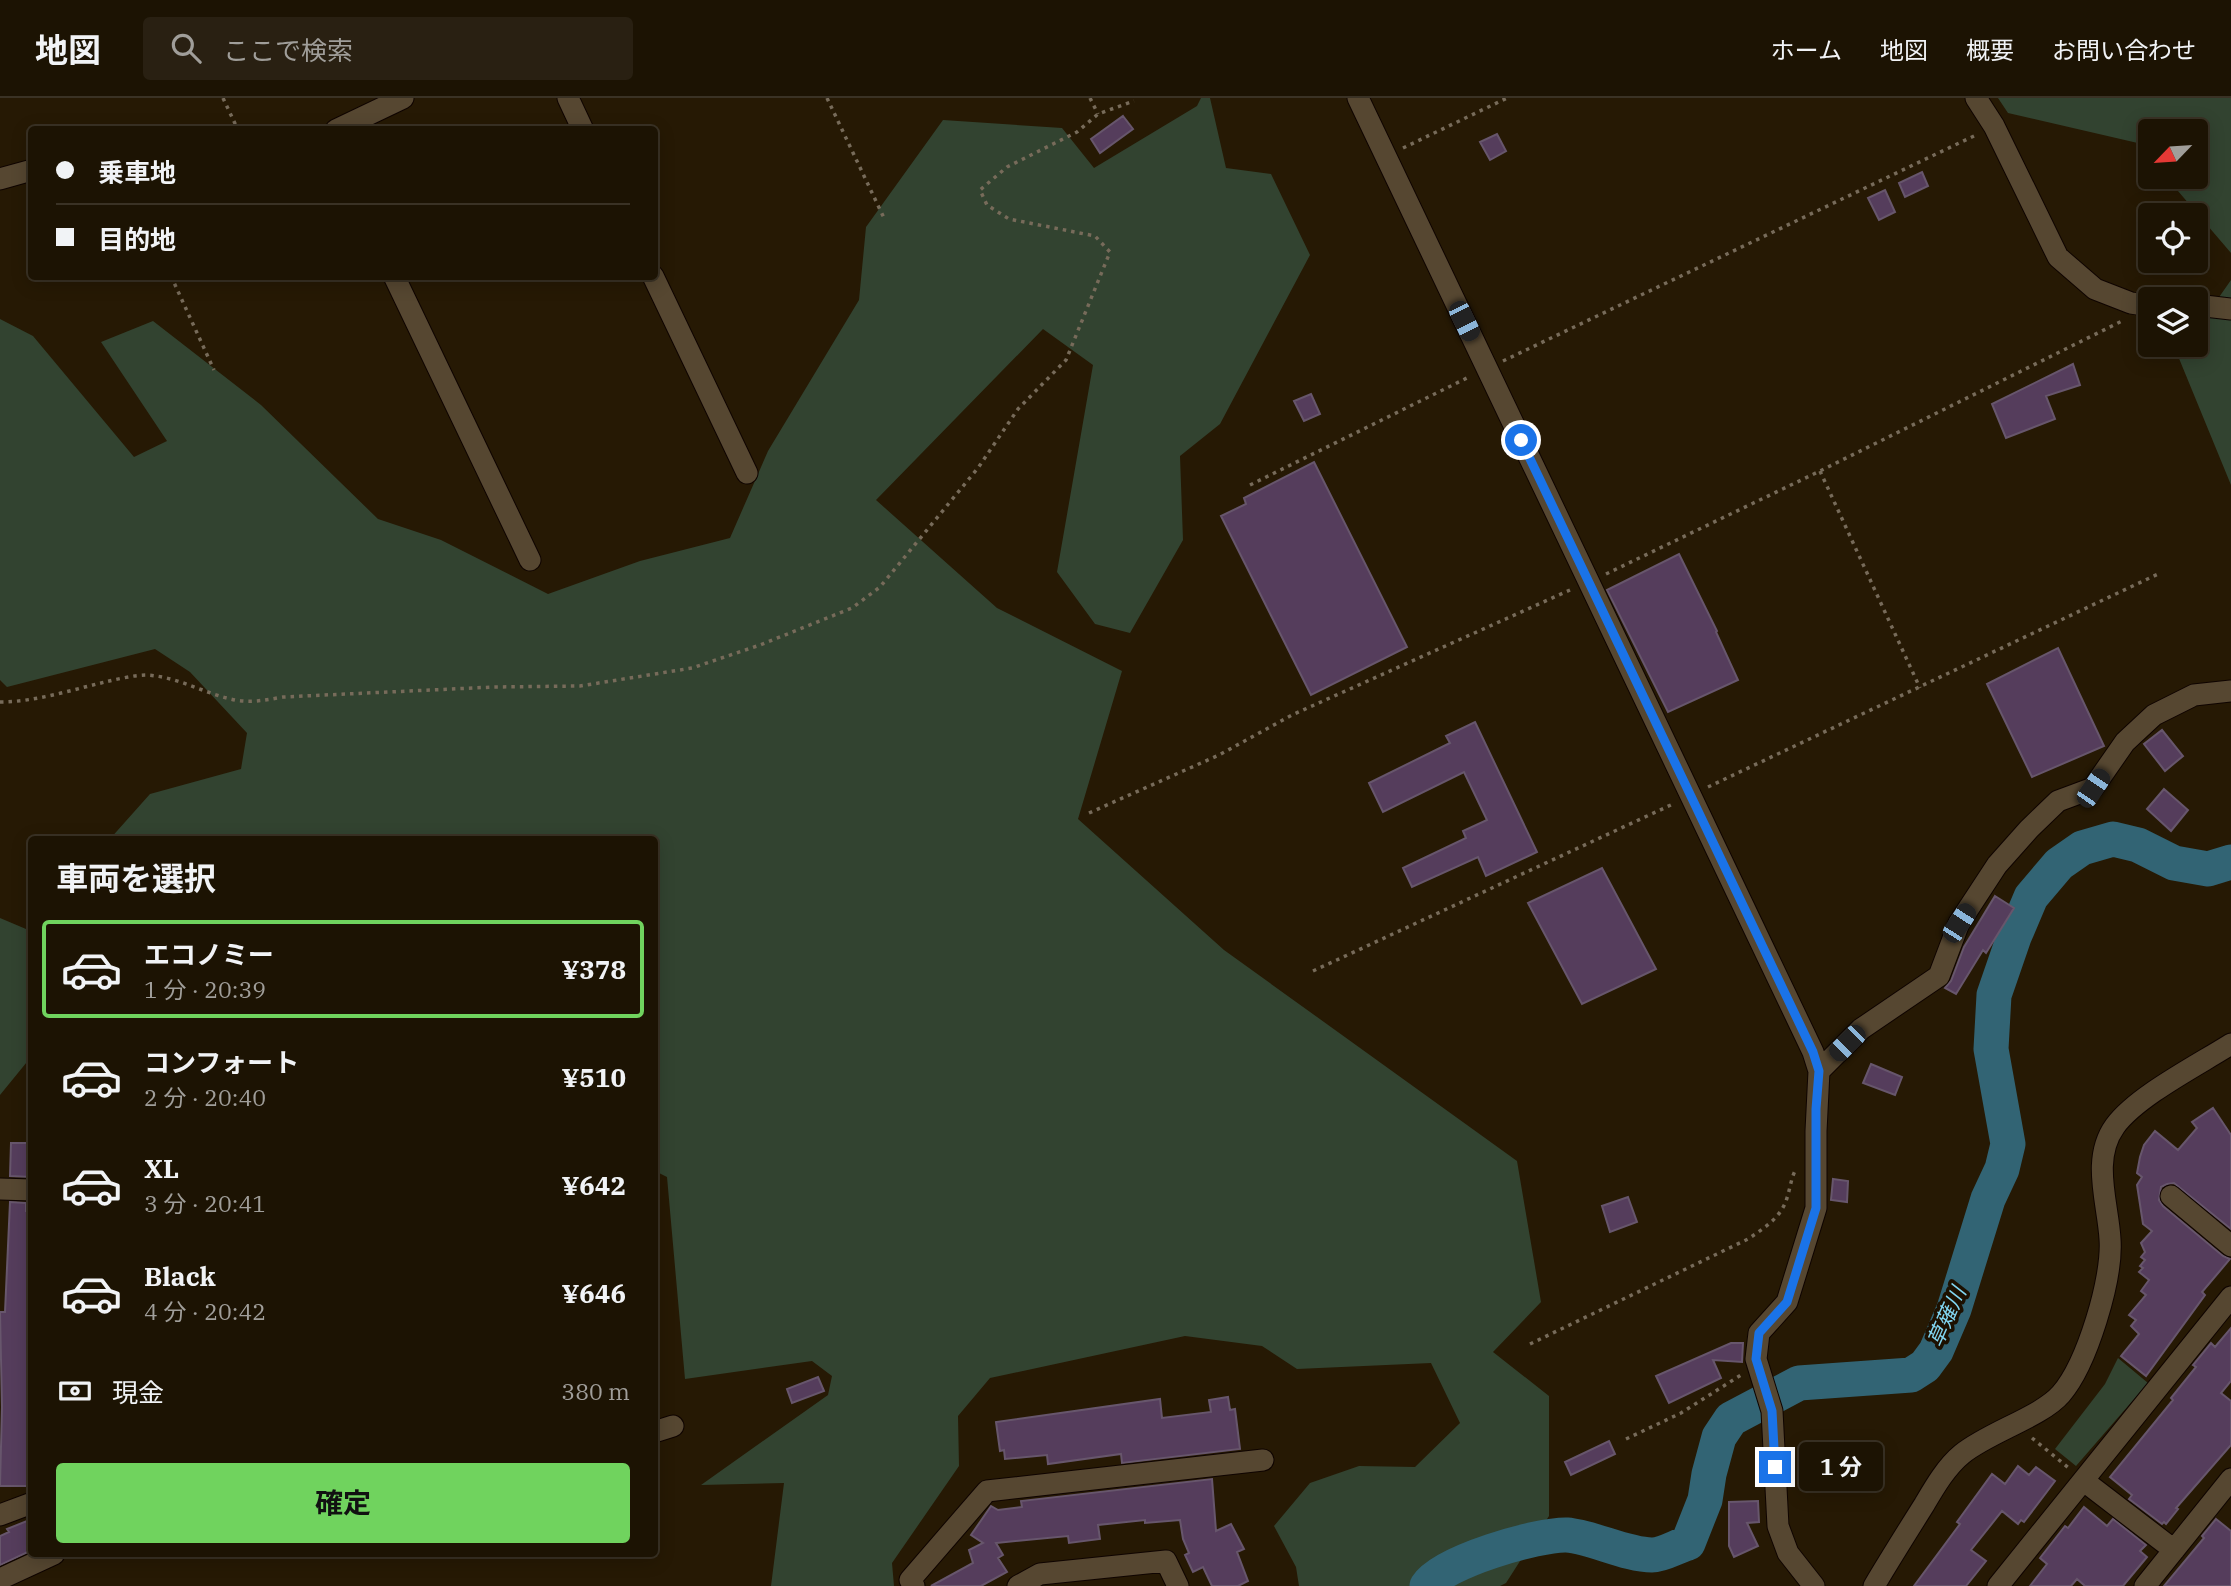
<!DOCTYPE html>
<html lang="ja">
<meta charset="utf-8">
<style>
:root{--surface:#1c1303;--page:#292012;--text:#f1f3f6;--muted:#a09e9a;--line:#3a3225;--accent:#70d35e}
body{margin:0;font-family:"IBM Plex Serif","Noto Sans JP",serif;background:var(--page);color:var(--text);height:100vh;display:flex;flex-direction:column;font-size:26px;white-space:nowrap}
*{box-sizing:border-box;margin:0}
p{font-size:23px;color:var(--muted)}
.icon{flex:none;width:38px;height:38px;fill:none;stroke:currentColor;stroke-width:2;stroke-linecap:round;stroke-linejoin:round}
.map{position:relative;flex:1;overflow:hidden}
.details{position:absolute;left:28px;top:738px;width:630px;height:721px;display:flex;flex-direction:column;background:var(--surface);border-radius:7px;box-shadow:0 4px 18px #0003,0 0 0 2px var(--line)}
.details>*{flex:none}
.top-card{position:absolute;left:28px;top:28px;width:630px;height:154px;border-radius:7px;box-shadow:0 4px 18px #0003,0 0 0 2px var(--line);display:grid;align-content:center;height:154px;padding:0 28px;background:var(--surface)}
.needle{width:46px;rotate:245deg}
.buttons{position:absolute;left:2138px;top:21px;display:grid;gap:14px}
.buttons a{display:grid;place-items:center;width:70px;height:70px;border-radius:7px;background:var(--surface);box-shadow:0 4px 18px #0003,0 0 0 2px var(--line);font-size:35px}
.end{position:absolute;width:32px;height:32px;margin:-16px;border:9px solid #1a73e8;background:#fff;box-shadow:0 0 0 4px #fff}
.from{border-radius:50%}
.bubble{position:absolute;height:49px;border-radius:7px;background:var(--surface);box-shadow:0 4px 18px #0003,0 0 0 2px var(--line);font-size:23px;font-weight:700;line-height:49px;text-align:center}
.car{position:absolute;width:21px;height:42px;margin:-21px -10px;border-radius:9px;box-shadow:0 0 5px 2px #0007;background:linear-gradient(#222 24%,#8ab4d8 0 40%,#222 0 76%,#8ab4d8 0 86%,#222 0)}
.top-card b{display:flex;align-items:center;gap:24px;height:66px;font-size:26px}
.top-card b+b{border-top:2px solid var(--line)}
.top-card i{width:18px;height:18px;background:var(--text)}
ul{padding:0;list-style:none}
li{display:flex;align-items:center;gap:21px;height:98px;margin:0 14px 10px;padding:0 14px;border:4px solid transparent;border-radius:7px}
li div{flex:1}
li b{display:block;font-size:26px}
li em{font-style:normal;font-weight:700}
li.selected{border-color:var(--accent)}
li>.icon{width:63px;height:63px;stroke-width:1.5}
h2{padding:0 28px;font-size:32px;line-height:84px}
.pay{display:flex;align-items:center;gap:18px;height:77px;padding:0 28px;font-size:26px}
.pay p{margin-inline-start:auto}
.cta{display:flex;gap:14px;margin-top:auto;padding:14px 28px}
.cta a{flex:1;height:80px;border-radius:7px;background:var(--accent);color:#111;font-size:28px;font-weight:700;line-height:80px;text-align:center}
header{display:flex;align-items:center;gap:42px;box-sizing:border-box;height:98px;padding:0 35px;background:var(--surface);border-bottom:2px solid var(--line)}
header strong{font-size:33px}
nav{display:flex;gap:38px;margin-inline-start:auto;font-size:24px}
.search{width:490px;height:63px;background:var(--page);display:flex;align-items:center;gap:18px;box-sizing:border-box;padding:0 24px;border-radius:7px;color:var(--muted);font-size:26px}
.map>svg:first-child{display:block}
.green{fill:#324330}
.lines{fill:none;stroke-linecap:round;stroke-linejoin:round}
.river{stroke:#326474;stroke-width:35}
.building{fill:#553d5c;stroke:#67566c;stroke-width:2}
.minor-casing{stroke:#0f0400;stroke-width:23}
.path{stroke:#776b5a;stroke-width:3.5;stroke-dasharray:3.5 5;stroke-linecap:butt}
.minor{stroke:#564731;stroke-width:21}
.route{stroke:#1a73e8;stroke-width:9}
.labels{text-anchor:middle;stroke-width:7;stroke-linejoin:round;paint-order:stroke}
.water-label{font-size:21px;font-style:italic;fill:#81d5f0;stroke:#1c1000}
</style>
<header>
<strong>地図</strong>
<div class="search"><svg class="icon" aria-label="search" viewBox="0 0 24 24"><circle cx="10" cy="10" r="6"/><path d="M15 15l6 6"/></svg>ここで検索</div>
<nav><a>ホーム</a><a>地図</a><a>概要</a><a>お問い合わせ</a></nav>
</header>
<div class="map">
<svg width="2231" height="1488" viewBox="0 0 2231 1488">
<rect width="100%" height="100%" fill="#261904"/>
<path class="green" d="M1201,0h9l16,70 45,6 39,81 -90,169 -40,32 3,84 -53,93 -35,-9 -38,-52 36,-207 -50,-36 -167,171 121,108 125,63 -44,148 146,131 293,211 24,141 -48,50 56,44v120l-43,67 -6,3h-201l-3,-19 -22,-41 36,-43 49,-17 56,1 45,-44 -29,-60 -134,6 -35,-23 -77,-10 -195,42 -32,38 1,50 -67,97 2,23h-123l13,-103 -83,2 127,-90 4,-19 -20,-15 -127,18 -18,-202 -12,-6 -1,-331h-545l41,-46 91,-25 6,-36 -57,-61 -35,-23 -148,38 -7,-7v-361l33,17 101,121 33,-16 -66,-99 52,-21 108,84 117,114 63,21 107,54 92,-33 90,-23 38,-87 91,-151 7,-73 77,-107 119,8 32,40 103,-62z
M1998,0h233v155l-65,-76h30v-46h-45v27l-9,-14 -134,-31z
M2231,182v205l-53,-129 8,-11h10v-15z
M0,820l26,11 6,-5 -1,133 -31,38z
M2118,1260l30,25 -72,83 -21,-17 50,-65z"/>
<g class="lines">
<path class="river" d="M1427,1488c15,-24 111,-52 140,-51 25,2 60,20 85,20 11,0 25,-9 36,-12l17,-43 4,-26 10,-37 12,-18 68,-36 112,-8 14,-9 11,-15 18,-42 34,-110 14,-30 6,-25 -17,-95 3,-54 20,-58 17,-40 28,-33 23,-16 31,-9 25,6 36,18 34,6 23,-7"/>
</g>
<path class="building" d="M1123,18l10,13 -33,24 -9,-14z
M1497,36l9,17 -16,9 -10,-18z
M1922,74l6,14 -23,11 -6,-14z
M1885,92l10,22 -16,8 -11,-22z
M2073,266l7,21 -34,11 9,23 -49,19 -14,-34z
M1311,296l9,20 -16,7 -10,-20z
M1314,364l93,185 -96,48 -90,-179 25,-12 -2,-6z
M1679,456l38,77 -1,1 22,48 -70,32 -61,-122z
M2058,550l46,98 -72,31 -45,-93z
M1475,624l62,130 -51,24 -8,-19 -66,30 -9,-19 63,-30 -3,-7 24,-11 -23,-48 -81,40 -14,-29 81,-40 -4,-7z
M2162,632l21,26 -18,15 -21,-27z
M2164,691l24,21 -17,21 -24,-22z
M1602,770l54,101 -74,35 -54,-101z
M1995,798l19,12 -28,45 -3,-3 -27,44 -11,-6 6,-7 13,-34z
M1871,966l31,13 -7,18 -32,-12z
M2213,1010l18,27v94l-57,-46 -7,1 -6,3 -2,13 4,6 60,50 7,3 -28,33 3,3 -59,81 -25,-20 18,-22 -8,-8 5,-6 -7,-5 17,-20 -5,-4 8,-11 -10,-8 4,-4 -3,-2 5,-6 -4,-3 4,-5 -4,-9 11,-12 -9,-7 -6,-39 5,-8 -5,-4 3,-16 4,-12 11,-14 23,19 19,-22 -5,-6z
M11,1045h21v34l-22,-1z
M1833,1081l15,2 -1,21 -16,-2z
M1628,1099l9,25 -27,10 -8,-26z
M10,1104l16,1v8h6v158h-3l-1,117h-28l2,-79 -2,-95h5z
M2231,1230v53l-10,12 10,8v44l-55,63 2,1 -12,15 -2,-2 -2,2 -33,-25 3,-4 -22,-18 63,-77 -2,-2 25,-31 -3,-2 18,-22 4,4z
M1731,1245h12l-1,19 -29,-2 8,18 -52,25 -13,-27z
M818,1279l6,14 -32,12 -5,-14z
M1228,1299l2,13 5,-1 5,40 -118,14 -1,-9 -73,10 -1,-9 -42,4 -1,-9 -4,1 -4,-29 164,-23 2,19 49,-6 -2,-12z
M1609,1343l6,13 -44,21 -6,-13z
M2018,1368l11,9 7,-8 19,14 -31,41 -3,-2 -3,4 -16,-13 -31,39 15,11 -20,25h-52l46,-62 -3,-2 35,-48 13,10z
M1212,1381l4,52 15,-7 13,25 -7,3 11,29 -10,5h-26l-9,-19 -10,5 -8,-17 4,-2 -6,-14 -3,-19 -35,3v-3l-47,5 2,14 -31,4 -1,-7 -72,7 7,12 -5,3 9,14 -26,14h-50l42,-23 -4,-13 14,-7 -12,-8 20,-29 7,4 24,-3 -1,-6z
M1758,1403l1,21 -12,1 11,23 -24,11 -5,-11v-44z
M2084,1409l23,19 6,-7 33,26 -6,6 7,6 -24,29h-38l-8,-7 -6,7h-41l17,-22 -7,-6 25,-32 3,2z
M32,1421v31l-32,15v-29l9,-4 -2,-3z
M2216,1421l15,12v55h-67l40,-48 -2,-2z"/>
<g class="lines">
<defs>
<path id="minor" d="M568,0l15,32
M1358,0l455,954 6,19 -3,60v77l-29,94 -28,31 -3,26 16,52 6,115 10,27 26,33
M1976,0l18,28 64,131 37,32 36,14 20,3
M336,32l67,-32
M0,81l32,-9
M394,178l136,284
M653,178l94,197
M2196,207l35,4
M1819,973l42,-42 78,-53 20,-53 38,-58 32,-36 29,-28 35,-13 32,-46 29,-27 40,-20 37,-4
M0,1091l32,1
M2171,1098l60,50
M654,1334l19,-6
M2084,1383l90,69
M0,1417l32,-12
M0,1481l54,-25
M914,1488l-4,-6 77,-89 276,-31
M1018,1488l22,-12 126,-13 12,25
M1874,1488c16,-27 33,-54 50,-81 10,-17 22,-38 38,-51 27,-22 79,-37 99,-60 26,-30 52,-116 49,-155 -2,-36 -19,-80 5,-113 22,-30 83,-61 116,-82
M1998,1488l233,-289
M2145,1488l86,-107"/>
</defs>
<use href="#minor" class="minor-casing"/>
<path class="path" d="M223,0l15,32
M827,0l57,120
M1090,0l8,16
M1403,50l104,-50
M171,178l43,94
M1503,263l473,-226
M1820,373l100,217
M1250,387l221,-109
M1606,476l214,-103 304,-151
M0,604c35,0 71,-12 105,-20 13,-3 29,-7 42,-7 32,2 58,19 88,25 16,3 31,0 48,-3l211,-10 86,-1 112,-18 68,-23 92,-37 28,-21 98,-119 40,-59 48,-49 44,-108 -15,-16 -86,-17 -22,-14 -7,-15 27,-23 70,-35 21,-18 36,-13
M1708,689l450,-213
M1089,715l130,-58 73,-40 278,-125
M1313,873l360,-167
M1530,1246l218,-105c16,-11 33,-21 39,-41 3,-9 4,-19 8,-27
M2032,1340l38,31
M1626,1341l55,-26 60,-38"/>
<use href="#minor" class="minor"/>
</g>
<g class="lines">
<path class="route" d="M1521,342l292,612 6,19 -3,38v99l-29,94 -28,31 -3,26 16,52 3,56"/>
</g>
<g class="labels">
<g class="water-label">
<text transform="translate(1947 1219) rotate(-66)" y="7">草薙川</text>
</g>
</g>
</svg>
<div class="buttons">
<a><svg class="needle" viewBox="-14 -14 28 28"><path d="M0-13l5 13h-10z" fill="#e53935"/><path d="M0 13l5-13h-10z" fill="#a09e9a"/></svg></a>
<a><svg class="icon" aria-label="locate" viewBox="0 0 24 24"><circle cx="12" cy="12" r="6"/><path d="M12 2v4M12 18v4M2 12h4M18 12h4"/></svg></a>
<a><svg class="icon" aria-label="layers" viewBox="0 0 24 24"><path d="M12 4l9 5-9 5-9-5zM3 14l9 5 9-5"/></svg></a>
</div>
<i class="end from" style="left:1521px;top:342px"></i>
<i class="end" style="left:1775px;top:1369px"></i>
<div class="bubble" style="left:1799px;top:1344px;width:84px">1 分</div>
<i class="car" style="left:1464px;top:223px;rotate:154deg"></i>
<i class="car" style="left:2093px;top:690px;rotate:34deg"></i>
<i class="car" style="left:1959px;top:825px;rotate:33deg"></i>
<i class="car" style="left:1847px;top:945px;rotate:225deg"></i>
<div class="top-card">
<b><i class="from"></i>乗車地</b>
<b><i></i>目的地</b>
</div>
<section class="details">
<h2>車両を選択</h2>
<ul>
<li class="selected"><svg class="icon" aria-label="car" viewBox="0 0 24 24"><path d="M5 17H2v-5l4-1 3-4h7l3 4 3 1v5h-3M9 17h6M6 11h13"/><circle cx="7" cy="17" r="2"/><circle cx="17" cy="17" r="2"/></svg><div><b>エコノミー</b><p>1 分 · 20:39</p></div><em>¥378</em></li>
<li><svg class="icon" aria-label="car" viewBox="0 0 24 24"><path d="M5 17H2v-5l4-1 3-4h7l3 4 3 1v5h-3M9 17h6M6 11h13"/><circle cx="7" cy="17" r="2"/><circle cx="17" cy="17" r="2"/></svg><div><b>コンフォート</b><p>2 分 · 20:40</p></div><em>¥510</em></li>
<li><svg class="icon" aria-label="car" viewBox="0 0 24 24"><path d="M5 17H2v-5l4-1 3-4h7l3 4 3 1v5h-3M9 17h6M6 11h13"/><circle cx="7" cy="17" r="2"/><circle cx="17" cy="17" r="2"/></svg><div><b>XL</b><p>3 分 · 20:41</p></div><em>¥642</em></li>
<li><svg class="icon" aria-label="car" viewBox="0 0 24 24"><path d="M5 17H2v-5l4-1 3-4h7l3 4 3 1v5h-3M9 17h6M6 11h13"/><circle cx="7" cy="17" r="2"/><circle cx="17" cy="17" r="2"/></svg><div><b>Black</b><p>4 分 · 20:42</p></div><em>¥646</em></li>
</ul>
<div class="pay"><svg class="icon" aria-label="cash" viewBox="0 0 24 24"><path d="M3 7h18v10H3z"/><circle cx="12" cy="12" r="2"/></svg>現金<p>380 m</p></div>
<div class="cta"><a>確定</a></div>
</section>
</div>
